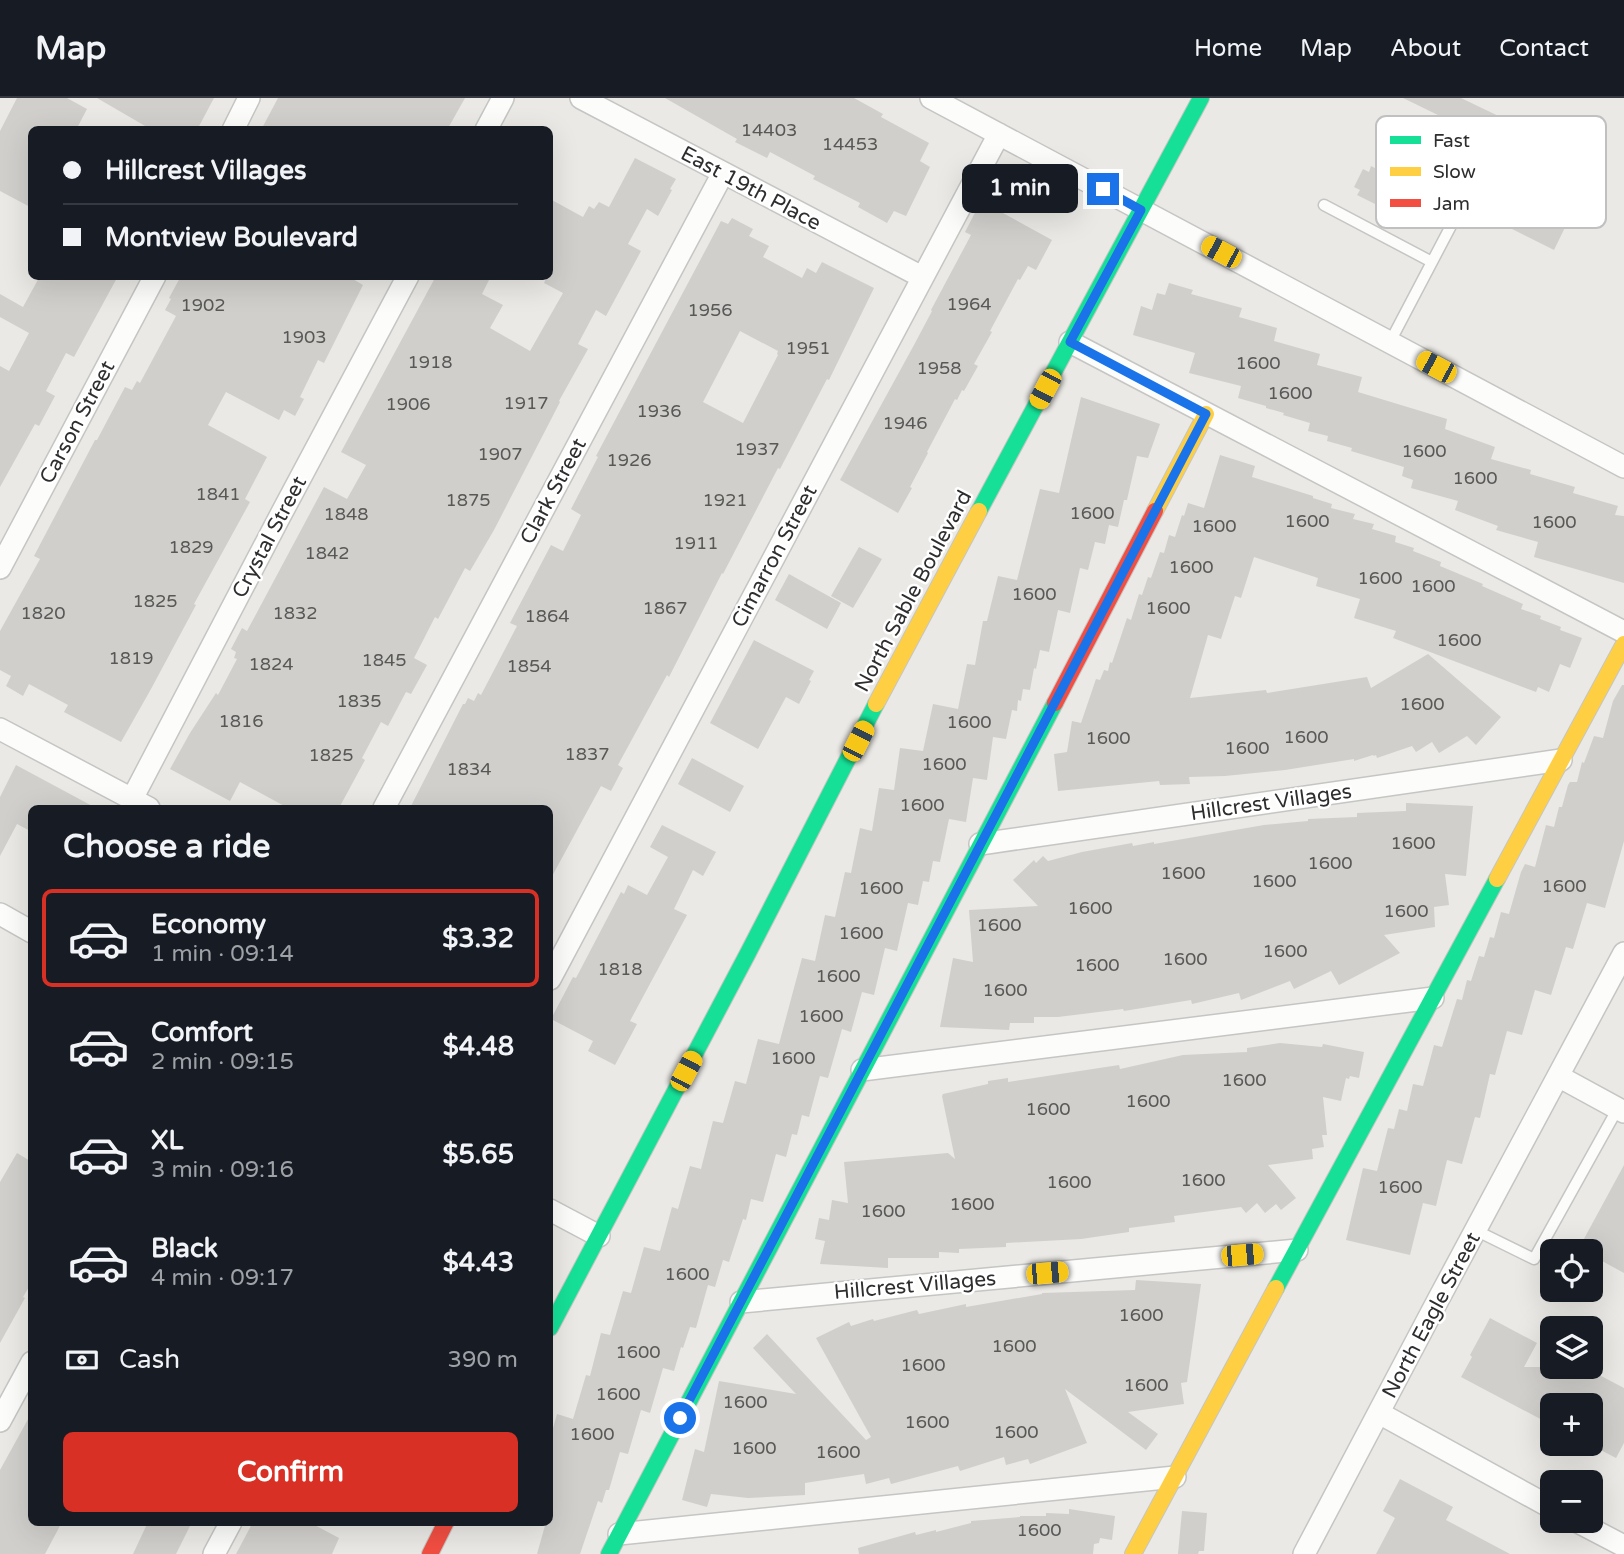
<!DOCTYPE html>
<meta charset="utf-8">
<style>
:root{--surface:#171b24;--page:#20242c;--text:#f1f3f6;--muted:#9ea1a6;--line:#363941;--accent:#d93025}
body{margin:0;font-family:"Varela Round",sans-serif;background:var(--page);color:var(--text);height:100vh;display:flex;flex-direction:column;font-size:26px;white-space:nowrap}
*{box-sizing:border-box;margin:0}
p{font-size:23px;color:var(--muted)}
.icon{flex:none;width:38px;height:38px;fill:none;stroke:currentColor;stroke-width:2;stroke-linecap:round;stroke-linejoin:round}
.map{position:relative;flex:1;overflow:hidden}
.side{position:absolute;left:28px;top:707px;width:525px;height:721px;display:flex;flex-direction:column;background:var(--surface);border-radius:10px;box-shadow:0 7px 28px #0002}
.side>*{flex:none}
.top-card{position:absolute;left:28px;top:28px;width:525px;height:154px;border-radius:10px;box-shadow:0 7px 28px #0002;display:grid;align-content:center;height:154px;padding:0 35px;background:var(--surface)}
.fabs{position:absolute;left:1540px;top:1141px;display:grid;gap:14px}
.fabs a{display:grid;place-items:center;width:63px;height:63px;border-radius:10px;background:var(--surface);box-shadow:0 7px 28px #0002;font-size:35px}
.end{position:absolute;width:32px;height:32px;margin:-16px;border:9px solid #1a73e8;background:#fff;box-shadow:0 0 0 4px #fff}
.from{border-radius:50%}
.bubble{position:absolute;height:49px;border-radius:10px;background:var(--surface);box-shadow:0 7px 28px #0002;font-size:23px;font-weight:700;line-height:49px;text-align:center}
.car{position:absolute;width:21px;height:42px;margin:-21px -10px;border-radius:9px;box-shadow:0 0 5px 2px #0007;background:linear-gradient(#f5c518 24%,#345 0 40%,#f5c518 0 76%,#345 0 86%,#f5c518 0)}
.top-card b{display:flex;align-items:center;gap:24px;height:66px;font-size:26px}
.top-card b+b{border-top:2px solid var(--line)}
.top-card i{width:18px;height:18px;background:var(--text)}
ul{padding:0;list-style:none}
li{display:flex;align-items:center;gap:21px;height:98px;margin:0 14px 10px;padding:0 21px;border:4px solid transparent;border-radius:10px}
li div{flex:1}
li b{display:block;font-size:26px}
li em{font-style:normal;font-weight:700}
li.active{border-color:var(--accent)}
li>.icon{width:63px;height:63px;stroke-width:1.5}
h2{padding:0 35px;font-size:32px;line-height:84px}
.pay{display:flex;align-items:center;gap:18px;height:77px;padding:0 35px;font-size:26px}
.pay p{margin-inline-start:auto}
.action{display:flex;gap:14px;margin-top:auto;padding:14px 35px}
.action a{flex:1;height:80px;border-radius:10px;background:var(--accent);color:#fff;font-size:28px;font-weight:700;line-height:80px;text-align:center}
header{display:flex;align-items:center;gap:42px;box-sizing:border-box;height:98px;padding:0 35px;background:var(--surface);border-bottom:2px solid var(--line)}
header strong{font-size:33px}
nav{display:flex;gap:38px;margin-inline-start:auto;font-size:24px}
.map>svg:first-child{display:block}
.building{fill:#d0cfcc;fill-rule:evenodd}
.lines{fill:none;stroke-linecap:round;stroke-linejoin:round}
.lane-casing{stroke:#c5c5c4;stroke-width:13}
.street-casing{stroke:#c5c5c4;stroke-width:24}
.fast-casing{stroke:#c5c5c4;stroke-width:18}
.slow-casing{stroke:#c5c5c4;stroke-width:18}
.jam-casing{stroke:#c5c5c4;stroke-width:18}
.lane{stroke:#fcfcfb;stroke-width:10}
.street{stroke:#fcfcfb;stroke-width:21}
.fast{stroke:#16e098;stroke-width:16}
.slow{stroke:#ffcf43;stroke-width:16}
.jam{stroke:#f24e42;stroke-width:16}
.route{stroke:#1a73e8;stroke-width:9}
.labels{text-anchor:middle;stroke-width:5;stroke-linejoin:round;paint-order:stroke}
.number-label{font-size:18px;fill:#585857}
.street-label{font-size:21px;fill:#2e2e2e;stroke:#fff}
.key{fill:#fff;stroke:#c0c0c0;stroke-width:2}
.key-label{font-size:19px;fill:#2e2e2e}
</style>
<header>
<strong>Map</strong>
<nav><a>Home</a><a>Map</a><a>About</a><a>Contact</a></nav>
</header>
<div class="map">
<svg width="1624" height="1456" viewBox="0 0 1624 1456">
<rect width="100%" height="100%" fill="#eae9e5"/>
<path class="building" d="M17,0h50l20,11 -11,21h-44v78l-32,-17v-60z
M97,0h117l-17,32h-45z
M278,0h187l-18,32h-186z
M665,0h189l29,16 -2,3 48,26 -9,18 10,6 -24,49 -12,-5 -7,12 -29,-16 2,-4 -47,-24 2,-3 -45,-24 -3,6 -32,-16 2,-3z
M1403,0h58l73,35 3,-6 64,31 -24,50 -2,-1 -21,43 -68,-34 10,-22 40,19 17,-35 -55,-27 -18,37 -22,-12 21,-41z
M635,60l41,21 -6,10 2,1 -14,26 -11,-7 -19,35 13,7 -35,65 -10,-6 -18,34 10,5 -29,52 1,1 -66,128 -24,41 -5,-3 -27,51 -3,-2 -21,41 13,7 -16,29 -5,-2 -18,34 -7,-4 -19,36 3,2 -26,48h-51l-48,-26 -10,19 -60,-32 20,-36 26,-40 2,2 19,-36 -3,-1 2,-6 -5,-3 11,-21 5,3 77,-144 23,12 19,-34 -25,-13 95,-176h55l-9,18 21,11 -13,23 40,23 33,-58 -19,-10 3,-7h3v-77l33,18 6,-11 5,3 5,-7 10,5z
M1371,68l39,20 -3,7 10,5 -7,14 -11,-5 -4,7 -38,-19 3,-5 -6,-3 9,-18 6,3z
M981,103l71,39 -16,30 -8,-4 -8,14 -2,-1 -28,52 2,1 -18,32 4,2 -14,25 -2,-1 -5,10 -2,-1 -28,53 1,1 -18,34 2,1 -14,25 -58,-33 74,-135 18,-34 -1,-1 40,-75 -6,-3z
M732,120l21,11 -4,7 20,10 -6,11 39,21 5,-10 9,5 6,-11 52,26 -45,92 -2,-1 -47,90 -2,-1 -55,106 -1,-1 -53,104 -2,-2 -49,90 5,3 -12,23 -10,-5 -51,94v-72h-140l53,-104h2l3,-6 6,3 4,-8 3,2 36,-69 -7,-3 41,-78 12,6 18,-36 -10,-6 27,-52 -2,-1 125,-235 7,3zM740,233l38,20 -1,3 1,1 -35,68 -40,-21z
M40,178h78l-44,81 -8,-4 -20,38 9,5 -16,30 -4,-2 -35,63v-121l9,5 20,-38 -29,-16v-23l23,13z
M181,178h167l15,9 -39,78 -6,-3 -18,37 4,2 -9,17 -11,-6 -5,10 -53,-28 -18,33 59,32 -22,42 5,3 -56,102 2,1 -45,84 -30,53 -57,-30 4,-7 -39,-21 -6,12 -17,-10 5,-10 -11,-6v-39l40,-72 -6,-3 61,-116h2l28,-53 7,3 5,-9 3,2 36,-67 -11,-6 6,-11 -2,-1z
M1169,185l24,7 -2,4 51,14 -3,9 38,11 -3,13 46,13 -3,11 45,12 -4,15 89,27 -2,10 50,18 -4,12 40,11 -1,4 45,13 -2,6 45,13 -3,9 9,1v67l-90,-26 4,-15 -42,-12 2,-4 -43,-16 3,-9 -47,-13 2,-8 -11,-4 2,-9 -53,-16 1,-3 -25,-7 1,-5 -20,-5 2,-8 -27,-8 1,-2 -18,-5v-2l-28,-8 3,-12 -52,-13 6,-20 -62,-18 8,-29 11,4 5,-17 8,2z
M1081,299l79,27 -12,34 -11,-2 -10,44h-3l-6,27 -9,-2 -4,19 -10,-2 -7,28 -8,-2 -10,45 -12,-3 -9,42 -9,-2 -4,19 -2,-1 -4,22 -7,-1 -2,12 -3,-1 -1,11 -5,-1 -6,29 -13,-2 -6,43 -14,-2 -7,44 -17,-3 -9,43 -7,-1 -4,21 -6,-1 -5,24 -10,-2 -11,48 -12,-3 -11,47 -12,-3 -11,40 -9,-3 -14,49 -8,-2 -11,41 -7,-2 -5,20 -5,-1 -6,23 -10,-3 -13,48 -12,-3 -5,21 -3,-1 -14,43 -6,-2 -8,27 -7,-2 -12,43 -6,-1 -7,21 -2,-1 -7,24 -11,-3 -13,45 -9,-3 -13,44 -8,-2 -11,38h-3l-4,13 -4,-2 -18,53h-43l9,-32h4v-83l7,-25 16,5 13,-44 4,1 11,-43 9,2 13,-44 8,2 13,-46 16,4 12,-44 6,2 12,-43 11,3 12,-48 10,2 12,-42 11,3 12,-45 21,5 23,-86 13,3 10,-46 10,2 10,-45 6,1 9,-45 12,3 7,-43 15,2 6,-42 23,3 10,-47 25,5 9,-45 8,1 8,-44h4l11,-45 19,4 23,-91 19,4z
M1220,357l35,11 -3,11 61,19v2l19,6 -1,4 24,6 -2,5 21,5 -2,5 24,7 -1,6 19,6 -1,3 28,11 -1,4 43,18 -1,2 41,18 -2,5 20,7 -1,3 21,8 -1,3 22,8 -12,30 -10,-4 -11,28 -11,-5 -2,5 -143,-54 3,-7 -42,-13 6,-19 -44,-13 2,-8 -64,-21 -13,41 -6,-2 -14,43 -13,-4 -18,63 76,-8 1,3 100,-16 4,11 57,-34 73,63 -25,28 -9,-9 -28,17 -7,-11 -16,10 -4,-6 -35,12 -1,-3 -2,1 -1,-1 -19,6v-2l-69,11 -60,6 -36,1 1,7 -30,1 -1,-4 -101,10 -4,-37 13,-2 5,-31 9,2 15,-44 4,1 4,-10 4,1 2,-9 2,1 15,-45 4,2 8,-26 3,1 6,-18 3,1 9,-26 4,1 5,-18 6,2 7,-22 2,1 4,-13 16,5z
M859,449l23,12 -29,49 -22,-12z
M789,476l52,29 -14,26 -52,-29z
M754,542l60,31 -5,9 2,1 -12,23 -13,-7 -28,52 -48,-26z
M1622,587h2v156l-19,67 -18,-5 -14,46 -7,-2 -15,48 -16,-5 -13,45 -15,-4 -12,44 -5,-1 -10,44 -5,-1 -13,47 -15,-4 -11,46 -13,-3 -13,52 -64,-15 17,-72 14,3 11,-43 6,1 5,-20 8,2 6,-27 10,2 11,-41 8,2 15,-48 5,1 5,-20 4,1 8,-25 5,1 6,-20 4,1 7,-26 8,2 12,-42 4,-8 10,3 11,-42 8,2 5,-20h3l6,-22 2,-3h7l5,-20 2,1 10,-27 9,2 10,-37z
M692,660l52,28 -14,26 -52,-28z
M16,667l80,43h-64v24l-15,-8 -17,32v-59z
M1406,705l67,3 -7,70 -21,-2 4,31 -15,2 1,20 -51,8 16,18 -61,32 -8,-14 -37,18 -4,-8 -49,19 -2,-7 -47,11 -1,-4 -67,11 -1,-2 -65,8h-24v6h-24l-1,7 -69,-3 13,-69 20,4 -4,-52 69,-4 -25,-26 21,-20 2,3 7,-7 5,5 34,-9 50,-9 1,3 21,-4v2l110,-19 44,-4v-2l49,-2v-4l49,-2z
M662,727l54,27 -13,24 -10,-6 -19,39 13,6 -57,106 7,3 -22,41 -27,-14 5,-10 -42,-22 22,-42 3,1 45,-86 3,2 4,-9 19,10 21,-38 -18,-10z
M1280,945l42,4 1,-3 41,8 -5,26 -9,-2 -1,3 -3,-1 -5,23 -18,-4 4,38h-5l2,12 -12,2 1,10 -45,6 28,33 -15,12 -5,-6 -11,9 -8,-10 -11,10 -5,-6 -67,9 1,6 -46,6v4l-48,7 -75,4v4l-47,2v4l-20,-1v6h-51v10l-68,-4 5,-23 -10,-2 4,-21 10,2 3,-20 16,3 -4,-41 104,-9 7,6 -13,-63 1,-2 45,-10v-3l20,-3v4l111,-17 1,4 63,-14 64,-3v-4z
M17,1055l15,9v120l-9,15 2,1 -25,45v-161z
M1624,1067v108l-33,-18v-4h-7l-5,-3z
M1136,1182l65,4 -14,98 -6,1 3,21 -56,8 30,22 -12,16 -81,-61 22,54 -57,21 -2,-5 -22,6 -2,-8 -44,14 -2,-5 -67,18 -2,-6 -23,6 -2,-10 -59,9v12l-57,3 -37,-4 -4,13 -25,-7 13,-51 9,3 15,-71 77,13 -43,-46 14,-14 99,106 5,-3 -55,-99 33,-16 2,4 22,-7 1,2 43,-11 2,4 47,-10v3l76,-13v-1l93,-3z
M1490,1220l47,25 -13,24h60l40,21v55l-8,15 -25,-13v-40h-39v5l-6,12 -85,-45 11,-20 -2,-2z
M32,1314v110h30l-17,32h-45v-84z
M1400,1381l53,28 -7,13 64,34h-134l19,-36 -12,-7z
M1069,1411l46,7 -3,24 -12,-2 -1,5 -5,1 -1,10h-234l-1,-6 57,-16 1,3 20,-5v2l35,-9v-2l49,-4v-1h26v-3l23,1z
M1182,1413l25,2 -3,38h-5l-1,3h-20z
M148,1424h44l-16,32h-43z
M253,1424h56l30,16 -7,16h-96z"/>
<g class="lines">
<defs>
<path id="lane" d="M1324,107l108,57
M1390,244l74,-141
M1475,1132l59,29 84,-151"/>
<path id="street" d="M581,0l341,179
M931,0l693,369
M233,32l16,-32
M486,32l17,-32
M1070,244l554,290
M0,470l155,-292
M0,631l149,79
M132,701l147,-281 129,-242
M384,710l339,-635
M980,746l581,-84
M0,816l32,18
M550,881l449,-845
M862,972l571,-72
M1558,978l66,36
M550,1112l49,26
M741,1204l556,-52
M1379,1315l173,95
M0,1323l32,-59
M1576,1423l48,25
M619,1436l556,-57
M214,1456l17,-32
M1304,1456l134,-254 186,-347"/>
<path id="fast" d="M979,413l222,-413
M1276,1190l221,-409
M550,1230l198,-375 128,-249
M609,1456l446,-851"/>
<path id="slow" d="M1155,413l51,-97
M876,606l103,-193
M1497,781l127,-235
M1133,1456l143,-266"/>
<path id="jam" d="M1055,605l100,-192
M430,1456l16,-32"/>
</defs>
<use href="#lane" class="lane-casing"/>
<use href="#street" class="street-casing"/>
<use href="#fast" class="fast-casing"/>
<use href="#slow" class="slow-casing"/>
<use href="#jam" class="jam-casing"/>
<use href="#lane" class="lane"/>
<use href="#street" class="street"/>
<use href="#fast" class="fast"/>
<use href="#slow" class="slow"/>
<use href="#jam" class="jam"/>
</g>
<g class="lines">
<path class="route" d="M680,1320l526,-1004 -136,-72 71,-132 -38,-21"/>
</g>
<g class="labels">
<g class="number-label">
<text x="769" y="38">14403</text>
<text x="850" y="52">14453</text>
<text x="969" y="212">1964</text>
<text x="203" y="213">1902</text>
<text x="710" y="218">1956</text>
<text x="304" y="245">1903</text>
<text x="808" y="256">1951</text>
<text x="430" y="270">1918</text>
<text x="1258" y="271">1600</text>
<text x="939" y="276">1958</text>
<text x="1290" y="301">1600</text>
<text x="526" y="311">1917</text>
<text x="408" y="312">1906</text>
<text x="659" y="319">1936</text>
<text x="905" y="331">1946</text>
<text x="757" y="357">1937</text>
<text x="1424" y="359">1600</text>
<text x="500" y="362">1907</text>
<text x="629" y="368">1926</text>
<text x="1475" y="386">1600</text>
<text x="218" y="402">1841</text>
<text x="468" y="408">1875</text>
<text x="725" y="408">1921</text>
<text x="1092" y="421">1600</text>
<text x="346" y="422">1848</text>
<text x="1307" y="429">1600</text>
<text x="1554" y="430">1600</text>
<text x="1214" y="434">1600</text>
<text x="696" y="451">1911</text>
<text x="191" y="455">1829</text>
<text x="327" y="461">1842</text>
<text x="1191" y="475">1600</text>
<text x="1380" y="486">1600</text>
<text x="1433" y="494">1600</text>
<text x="1034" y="502">1600</text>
<text x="155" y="509">1825</text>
<text x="665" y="516">1867</text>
<text x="1168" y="516">1600</text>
<text x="43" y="521">1820</text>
<text x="295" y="521">1832</text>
<text x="547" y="524">1864</text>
<text x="1459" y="548">1600</text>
<text x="131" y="566">1819</text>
<text x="384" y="568">1845</text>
<text x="271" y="572">1824</text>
<text x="529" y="574">1854</text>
<text x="359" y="609">1835</text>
<text x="1422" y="612">1600</text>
<text x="241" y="629">1816</text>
<text x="969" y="630">1600</text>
<text x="1306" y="645">1600</text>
<text x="1108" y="646">1600</text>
<text x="1247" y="656">1600</text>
<text x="587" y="662">1837</text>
<text x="331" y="663">1825</text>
<text x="944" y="672">1600</text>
<text x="469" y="677">1834</text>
<text x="922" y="713">1600</text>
<text x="1413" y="751">1600</text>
<text x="1330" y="771">1600</text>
<text x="1183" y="781">1600</text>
<text x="1274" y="789">1600</text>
<text x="1564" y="794">1600</text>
<text x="881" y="796">1600</text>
<text x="1090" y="816">1600</text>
<text x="1406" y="819">1600</text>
<text x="999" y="833">1600</text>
<text x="861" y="841">1600</text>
<text x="1285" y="859">1600</text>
<text x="1185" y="867">1600</text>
<text x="1097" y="873">1600</text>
<text x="620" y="877">1818</text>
<text x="838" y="884">1600</text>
<text x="1005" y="898">1600</text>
<text x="821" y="924">1600</text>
<text x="793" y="966">1600</text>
<text x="1244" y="988">1600</text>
<text x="1148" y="1009">1600</text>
<text x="1048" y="1017">1600</text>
<text x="1203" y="1088">1600</text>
<text x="1069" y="1090">1600</text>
<text x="1400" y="1095">1600</text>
<text x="972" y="1112">1600</text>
<text x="883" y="1119">1600</text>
<text x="687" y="1182">1600</text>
<text x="1141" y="1223">1600</text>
<text x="1014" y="1254">1600</text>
<text x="638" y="1260">1600</text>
<text x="923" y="1273">1600</text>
<text x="1146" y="1293">1600</text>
<text x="618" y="1302">1600</text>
<text x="745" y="1310">1600</text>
<text x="927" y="1330">1600</text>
<text x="1016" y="1340">1600</text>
<text x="592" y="1342">1600</text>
<text x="754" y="1356">1600</text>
<text x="838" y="1360">1600</text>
<text x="1039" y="1438">1600</text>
</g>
<g class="street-label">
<text transform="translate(751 90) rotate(28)" y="7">East 19th Place</text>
<text transform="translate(77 324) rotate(-62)" y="7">Carson Street</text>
<text transform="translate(553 393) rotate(-62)" y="7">Clark Street</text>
<text transform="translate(269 439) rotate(-62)" y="7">Crystal Street</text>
<text transform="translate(774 458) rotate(-62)" y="7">Cimarron Street</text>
<text transform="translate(913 493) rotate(-62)" y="7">North Sable Boulevard</text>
<text transform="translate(1271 704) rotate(-8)" y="7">Hillcrest Villages</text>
<text transform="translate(915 1187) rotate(-5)" y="7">Hillcrest Villages</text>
<text transform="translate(1431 1217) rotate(-62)" y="7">North Eagle Street</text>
</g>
</g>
<rect x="1376" y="18" width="230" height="112" rx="10" class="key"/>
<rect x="1390" y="38" width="31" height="8" fill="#16e098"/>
<rect x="1390" y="69" width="31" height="9" fill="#ffcf43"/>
<rect x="1390" y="101" width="31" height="8" fill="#f24e42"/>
<g class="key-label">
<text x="1433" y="49">Fast</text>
<text x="1433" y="80">Slow</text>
<text x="1433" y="112">Jam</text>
</g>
</svg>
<div class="fabs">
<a><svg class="icon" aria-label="locate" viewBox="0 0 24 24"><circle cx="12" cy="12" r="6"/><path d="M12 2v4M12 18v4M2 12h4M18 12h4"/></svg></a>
<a><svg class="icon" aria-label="layers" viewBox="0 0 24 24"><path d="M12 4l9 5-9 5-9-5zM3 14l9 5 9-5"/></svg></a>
<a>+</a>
<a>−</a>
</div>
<i class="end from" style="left:680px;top:1320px"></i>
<i class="end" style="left:1103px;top:91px"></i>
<div class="bubble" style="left:962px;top:66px;width:116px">1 min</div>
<i class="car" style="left:1221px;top:154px;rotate:298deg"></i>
<i class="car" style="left:1436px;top:269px;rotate:298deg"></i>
<i class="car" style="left:1045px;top:291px;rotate:208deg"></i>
<i class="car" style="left:858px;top:643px;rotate:27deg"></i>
<i class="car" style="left:686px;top:973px;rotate:28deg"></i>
<i class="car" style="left:1242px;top:1157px;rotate:85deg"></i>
<i class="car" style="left:1047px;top:1175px;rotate:85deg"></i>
<div class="top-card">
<b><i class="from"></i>Hillcrest Villages</b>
<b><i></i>Montview Boulevard</b>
</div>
<section class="side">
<h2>Choose a ride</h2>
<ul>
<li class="active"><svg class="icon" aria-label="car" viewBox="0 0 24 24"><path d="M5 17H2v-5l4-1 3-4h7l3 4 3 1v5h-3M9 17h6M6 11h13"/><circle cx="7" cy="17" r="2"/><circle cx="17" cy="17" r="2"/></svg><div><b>Economy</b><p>1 min · 09:14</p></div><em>$3.32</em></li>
<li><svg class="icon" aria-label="car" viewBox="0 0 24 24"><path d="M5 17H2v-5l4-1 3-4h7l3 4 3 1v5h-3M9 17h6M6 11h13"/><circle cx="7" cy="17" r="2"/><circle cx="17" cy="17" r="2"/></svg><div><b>Comfort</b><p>2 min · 09:15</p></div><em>$4.48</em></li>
<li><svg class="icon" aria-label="car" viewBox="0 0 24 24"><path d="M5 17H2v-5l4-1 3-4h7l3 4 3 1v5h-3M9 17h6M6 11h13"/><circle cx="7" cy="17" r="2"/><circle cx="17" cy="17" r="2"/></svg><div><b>XL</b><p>3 min · 09:16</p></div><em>$5.65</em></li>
<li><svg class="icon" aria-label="car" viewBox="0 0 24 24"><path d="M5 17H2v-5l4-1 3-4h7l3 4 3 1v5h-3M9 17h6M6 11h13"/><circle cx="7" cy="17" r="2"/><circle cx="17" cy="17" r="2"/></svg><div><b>Black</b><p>4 min · 09:17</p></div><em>$4.43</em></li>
</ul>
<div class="pay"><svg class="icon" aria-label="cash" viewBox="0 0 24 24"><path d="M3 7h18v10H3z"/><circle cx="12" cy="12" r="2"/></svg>Cash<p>390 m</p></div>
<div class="action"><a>Confirm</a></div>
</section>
</div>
